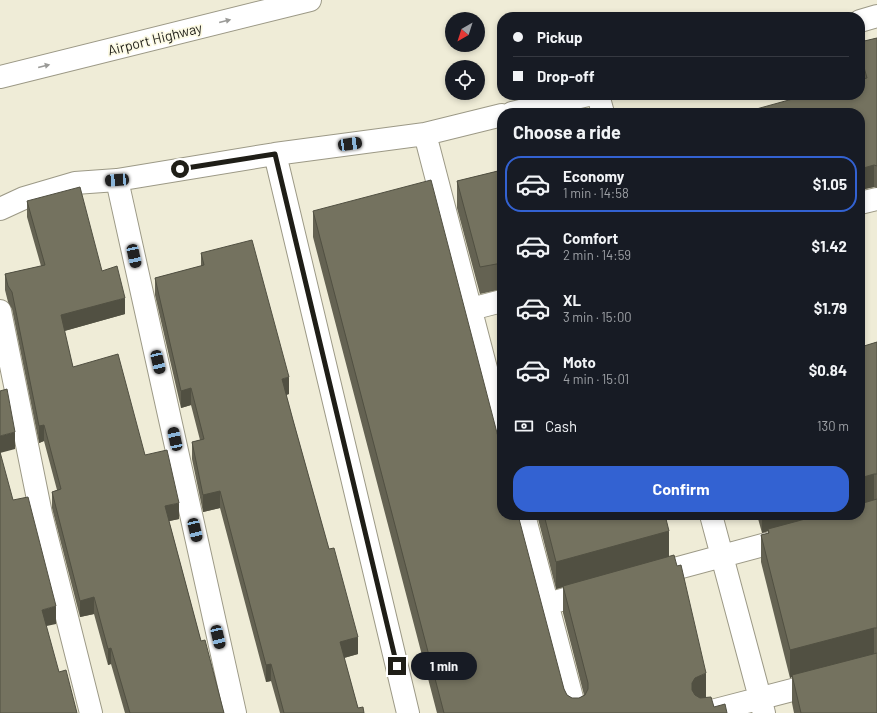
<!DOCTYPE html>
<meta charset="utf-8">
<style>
:root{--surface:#171b24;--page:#242831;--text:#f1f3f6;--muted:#9ea1a6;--line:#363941;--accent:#3362d2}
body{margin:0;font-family:Barlow,sans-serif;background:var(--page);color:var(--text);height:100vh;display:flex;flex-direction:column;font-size:15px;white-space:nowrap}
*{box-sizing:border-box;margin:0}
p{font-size:13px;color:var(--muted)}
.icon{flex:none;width:22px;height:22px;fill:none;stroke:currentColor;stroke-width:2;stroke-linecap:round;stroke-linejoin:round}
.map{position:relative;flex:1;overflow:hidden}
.panel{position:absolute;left:497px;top:108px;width:368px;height:412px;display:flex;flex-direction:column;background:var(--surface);border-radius:16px;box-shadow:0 2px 6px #0003}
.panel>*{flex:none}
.hud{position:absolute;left:497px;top:12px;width:368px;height:88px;border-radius:16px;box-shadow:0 2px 6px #0003;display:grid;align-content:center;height:88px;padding:0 16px;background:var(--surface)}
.needle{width:26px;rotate:219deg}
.controls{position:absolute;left:445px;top:12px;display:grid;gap:8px}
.controls a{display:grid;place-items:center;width:40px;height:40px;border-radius:50%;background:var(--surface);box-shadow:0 2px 6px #0003;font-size:20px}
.end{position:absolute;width:18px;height:18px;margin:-9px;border:5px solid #1f1e17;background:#fff;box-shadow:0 0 0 2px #fff}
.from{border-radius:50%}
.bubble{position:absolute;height:28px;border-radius:14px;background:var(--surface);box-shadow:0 2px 6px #0003;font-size:13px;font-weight:700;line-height:28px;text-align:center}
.car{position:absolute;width:12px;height:24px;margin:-12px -6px;border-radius:5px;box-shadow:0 0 3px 1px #0007;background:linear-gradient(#222 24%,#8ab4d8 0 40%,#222 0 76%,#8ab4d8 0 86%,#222 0)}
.hud b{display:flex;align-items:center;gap:14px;height:38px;font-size:15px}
.hud b+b{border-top:1px solid var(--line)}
.hud i{width:10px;height:10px;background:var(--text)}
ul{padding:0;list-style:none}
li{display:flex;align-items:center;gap:12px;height:56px;margin:0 8px 6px;padding:0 8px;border:2px solid transparent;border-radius:16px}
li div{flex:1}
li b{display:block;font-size:15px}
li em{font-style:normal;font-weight:700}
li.current{border-color:var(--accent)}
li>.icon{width:36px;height:36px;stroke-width:1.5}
h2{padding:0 16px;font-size:18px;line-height:48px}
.pay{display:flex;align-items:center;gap:10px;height:44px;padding:0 16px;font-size:15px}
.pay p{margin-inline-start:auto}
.button{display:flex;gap:8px;margin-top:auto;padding:8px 16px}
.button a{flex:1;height:46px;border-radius:16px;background:var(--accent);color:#fff;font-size:16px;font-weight:700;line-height:46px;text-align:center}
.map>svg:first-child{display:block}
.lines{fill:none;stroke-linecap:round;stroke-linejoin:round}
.minor-casing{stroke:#9c9986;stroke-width:24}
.trunk-casing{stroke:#9c9986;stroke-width:24}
.minor{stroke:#fff;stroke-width:22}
.trunk{stroke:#fff;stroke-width:22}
.wall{fill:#646252}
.shaded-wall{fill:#515042}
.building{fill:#74725f;stroke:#515042}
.oneway{fill:#9a9a97}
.route{stroke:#1f1e17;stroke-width:5}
.labels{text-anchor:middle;stroke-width:3.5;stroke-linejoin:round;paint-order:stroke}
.street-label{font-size:14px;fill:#1f1e17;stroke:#fcfae4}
</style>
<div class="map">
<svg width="877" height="713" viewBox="0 0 877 713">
<rect width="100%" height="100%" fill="#efecd7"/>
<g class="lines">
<defs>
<path id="minor" d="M860,21l17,-5
M598,95l5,18
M512,113l76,-18
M425,134l77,296
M275,154l133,559
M117,180l118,533
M860,203l17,-4
M0,209l24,-11 51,-15 42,-3 158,-26 150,-20 77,-19
M471,309l31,-8
M0,311l41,203 50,199
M524,515l52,198
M711,515l53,198
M652,575l137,-37
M547,604l43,-12
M704,713l173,-45"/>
<path id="trunk" d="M0,77l310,-77"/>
</defs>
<use href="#minor" class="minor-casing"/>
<use href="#trunk" class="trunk-casing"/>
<use href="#minor" class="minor"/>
<use href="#trunk" class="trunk"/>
</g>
<path class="wall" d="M877,38v150l-3,-1 -14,3v-77l2,-33 -2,-6v-32z
M502,170v119l-22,5 -23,-86v-27z
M27,201l75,70 23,43 -61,17 9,36 72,88 34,64 -10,2 32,120 23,72h-99l-14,-49 -3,1 -14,-51 -14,3 -28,-109v-16l5,-2 -13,-49 -5,2 -27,-134 -4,-7 -3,-12v-16l36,-8 -14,-49z
M313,211l189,241v63l62,174 3,6 5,3h7l5,-3 -21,-82v-26l-7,2 -19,-74h128l4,42 37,141 8,9 13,6h-290l-124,-476z
M201,253l88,141 -3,1 7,25 65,234 -14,4 14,50 6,5h-84l-9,-32 -5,1 -46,-174 -17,4 -11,-53v-17l8,-2 -9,-35 -10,3 -26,-113v-17l46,-12z
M877,342v371h-83l-2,-10v-26l-2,1 -29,-116v-27l7,-2v-2l-6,2 -5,-18h103l4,-169z"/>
<path class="shaded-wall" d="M874,165v22l-14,3v-21z
M125,298v16l-64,18v-17z
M289,377v17l-7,2v-17z
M191,388v17l-10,3v-17z
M44,425v16l-5,2v-17z
M15,432v17l-15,4v-17z
M874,474v28l-14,4v-28z
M220,491v17l-17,4v-17z
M179,503v16l-14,3v-16z
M762,515h64l-58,14v2l-6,2z
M669,531v27l-113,31v-27z
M94,597v17l-14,3v-16z
M56,606v18l-14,3v-17z
M874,628v28l-82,19v2l-2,1v-28z
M358,637v17l-18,5v-17z
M111,648v16l-3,1v-16z
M271,664v17l-5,1v-17z
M706,673v27l-14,10v-27l3,-5z"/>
<path class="building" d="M877,38v128l-3,-1 -14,4v-56h-118l65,-18h53v-15l7,-2 -7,-25v-11z
M502,170v93l-22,4 -23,-86z
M431,180l71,272v63h16l46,174 3,6 5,3h7l6,-3 3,-6v-6l-25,-97 111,-31 3,11 4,-1 25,108 -11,5 -3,5v7l3,5 5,3 11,-1 3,10 11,-3 2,9h-283l-131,-502z
M80,187l22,84 15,-5 8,32 -64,17 12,52 45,-13 27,101 22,-5 12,53 -14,3 36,135 4,-1 19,73h-94l-19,-65 -3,1 -14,-52 -14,4 -28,-109 9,-3 -17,-64 -5,1 -27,-134 -4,-6 -3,-12 40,-9 -18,-64z
M252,240l37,137 -7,2 11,41 36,129 5,-1 24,89 -18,5 18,66 5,-1 1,6h-80l-13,-49 -5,1 -46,-174 -17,4 -11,-53 12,-3 -13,-51 -10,3 -26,-113 49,-13 -3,-12z
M877,342v132h-3l-14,4v-132h4z
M7,389l8,43 -15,4v-45z
M0,452l13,48 15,-3 28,109 -14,4 17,62 7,-2 11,43h-77z
M877,499v129h-3l-84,22 -29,-115 8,-2 -1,-4 52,-14h40v-11z
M544,515h121l4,16 -113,31z
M877,653v60h-76l-9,-38z"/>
<defs><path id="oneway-solid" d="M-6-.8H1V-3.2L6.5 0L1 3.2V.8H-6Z"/></defs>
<g class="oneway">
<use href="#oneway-solid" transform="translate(225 21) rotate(-14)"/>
<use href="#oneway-solid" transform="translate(44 66) rotate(-14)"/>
</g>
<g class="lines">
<path class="route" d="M180,169l95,-15 122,512"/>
</g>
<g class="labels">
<g class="street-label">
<text transform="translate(155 39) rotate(-14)" y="5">Airport Highway</text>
</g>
</g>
</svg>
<div class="controls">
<a><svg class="needle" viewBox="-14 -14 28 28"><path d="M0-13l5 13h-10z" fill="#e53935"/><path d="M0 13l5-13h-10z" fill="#9ea1a6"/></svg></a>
<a><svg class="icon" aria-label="locate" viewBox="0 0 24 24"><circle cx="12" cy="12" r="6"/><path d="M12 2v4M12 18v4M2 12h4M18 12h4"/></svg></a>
</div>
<i class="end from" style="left:180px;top:169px"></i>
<i class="end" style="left:397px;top:666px"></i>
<div class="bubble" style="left:411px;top:652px;width:66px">1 min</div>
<i class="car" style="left:350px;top:144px;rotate:82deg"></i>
<i class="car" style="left:117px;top:180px;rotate:266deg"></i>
<i class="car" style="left:134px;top:256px;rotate:168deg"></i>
<i class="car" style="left:158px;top:362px;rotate:167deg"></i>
<i class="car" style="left:175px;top:439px;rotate:348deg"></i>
<i class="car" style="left:195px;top:530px;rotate:167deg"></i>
<i class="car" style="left:218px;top:637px;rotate:167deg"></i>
<div class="hud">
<b><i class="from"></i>Pickup</b>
<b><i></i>Drop-off</b>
</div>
<section class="panel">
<h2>Choose a ride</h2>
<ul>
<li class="current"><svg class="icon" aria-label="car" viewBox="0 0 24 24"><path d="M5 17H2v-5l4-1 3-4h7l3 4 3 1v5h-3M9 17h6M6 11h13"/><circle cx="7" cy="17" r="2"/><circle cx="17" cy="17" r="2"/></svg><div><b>Economy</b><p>1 min · 14:58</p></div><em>$1.05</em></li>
<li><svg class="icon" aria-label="car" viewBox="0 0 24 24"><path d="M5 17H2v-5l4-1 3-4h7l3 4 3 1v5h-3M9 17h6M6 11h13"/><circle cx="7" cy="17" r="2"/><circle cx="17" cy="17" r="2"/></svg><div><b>Comfort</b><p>2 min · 14:59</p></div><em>$1.42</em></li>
<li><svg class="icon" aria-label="car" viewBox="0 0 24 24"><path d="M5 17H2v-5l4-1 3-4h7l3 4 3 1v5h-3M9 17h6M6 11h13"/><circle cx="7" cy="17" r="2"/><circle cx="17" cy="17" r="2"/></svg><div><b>XL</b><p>3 min · 15:00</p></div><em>$1.79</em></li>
<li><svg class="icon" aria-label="car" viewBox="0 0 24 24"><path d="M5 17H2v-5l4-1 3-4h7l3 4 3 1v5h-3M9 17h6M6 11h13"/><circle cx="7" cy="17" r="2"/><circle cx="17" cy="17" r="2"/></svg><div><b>Moto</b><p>4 min · 15:01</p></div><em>$0.84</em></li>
</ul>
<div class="pay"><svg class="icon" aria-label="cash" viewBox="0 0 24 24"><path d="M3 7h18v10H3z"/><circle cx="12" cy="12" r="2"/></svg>Cash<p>130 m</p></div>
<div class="button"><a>Confirm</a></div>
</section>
</div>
